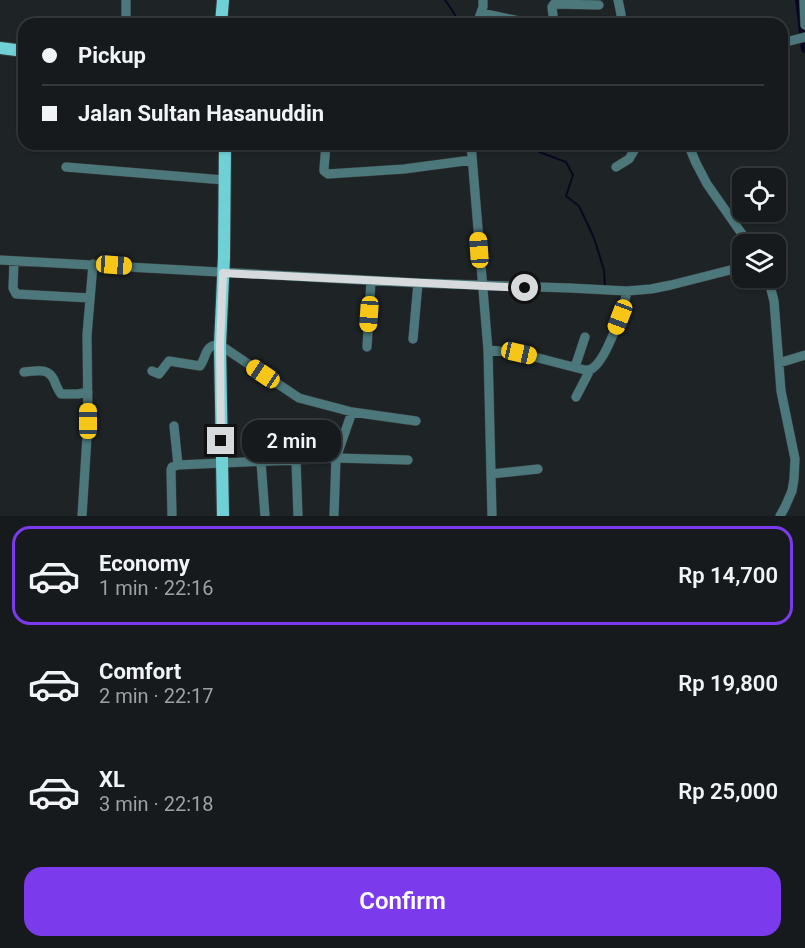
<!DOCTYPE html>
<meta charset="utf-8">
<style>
:root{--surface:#161a1c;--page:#1f2325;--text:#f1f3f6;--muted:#9ea1a3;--line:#35383b;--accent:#7c3aed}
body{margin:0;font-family:Roboto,sans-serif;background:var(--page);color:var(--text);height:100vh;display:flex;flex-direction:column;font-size:22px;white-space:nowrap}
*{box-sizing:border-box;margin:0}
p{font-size:20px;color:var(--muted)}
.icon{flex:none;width:33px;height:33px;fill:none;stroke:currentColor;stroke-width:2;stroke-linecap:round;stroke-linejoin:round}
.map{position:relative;height:516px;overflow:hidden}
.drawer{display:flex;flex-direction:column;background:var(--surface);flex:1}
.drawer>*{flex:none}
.hud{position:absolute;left:18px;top:18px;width:770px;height:132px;border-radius:18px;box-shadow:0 2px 4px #0004,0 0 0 2px var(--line);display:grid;align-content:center;height:132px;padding:0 24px;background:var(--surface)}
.controls{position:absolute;left:732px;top:168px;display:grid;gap:12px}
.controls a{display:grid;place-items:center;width:54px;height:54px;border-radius:12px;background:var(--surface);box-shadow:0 2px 4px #0004,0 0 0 2px var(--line);font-size:30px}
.end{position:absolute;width:27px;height:27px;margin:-14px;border:8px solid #d6dadc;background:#111;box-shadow:0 0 0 3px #111}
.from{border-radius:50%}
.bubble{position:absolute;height:42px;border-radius:18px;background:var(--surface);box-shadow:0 2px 4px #0004,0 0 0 2px var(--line);font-size:20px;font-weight:600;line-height:42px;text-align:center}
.car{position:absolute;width:18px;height:36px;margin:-18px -9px;border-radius:8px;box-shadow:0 0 4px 2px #0007;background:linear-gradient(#f5c518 24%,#345 0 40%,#f5c518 0 76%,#345 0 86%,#f5c518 0)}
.hud b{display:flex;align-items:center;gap:21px;height:57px;font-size:22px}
.hud b+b{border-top:2px solid var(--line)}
.hud i{width:15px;height:15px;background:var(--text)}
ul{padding:10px 0 0;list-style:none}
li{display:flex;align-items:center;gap:18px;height:99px;margin:0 12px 9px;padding:0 12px;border:3px solid transparent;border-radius:18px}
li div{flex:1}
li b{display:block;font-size:22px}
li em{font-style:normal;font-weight:600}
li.active{border-color:var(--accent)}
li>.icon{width:54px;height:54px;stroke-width:1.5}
.primary-button{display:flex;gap:12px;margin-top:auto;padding:12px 24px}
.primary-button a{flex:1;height:69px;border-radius:18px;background:var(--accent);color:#fff;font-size:24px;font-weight:600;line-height:69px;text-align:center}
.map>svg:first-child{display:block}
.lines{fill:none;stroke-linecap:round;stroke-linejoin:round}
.stream{stroke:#09081f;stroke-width:2}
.canal{stroke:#09081f;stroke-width:8}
.minor-casing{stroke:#383d3f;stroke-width:10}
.major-casing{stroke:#383d3f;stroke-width:14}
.minor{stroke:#4c787b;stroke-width:9}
.major{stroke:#6fd0d5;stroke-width:12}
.route{stroke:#d6dadc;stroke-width:8}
</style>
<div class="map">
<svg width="805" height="516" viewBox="0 0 805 516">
<rect width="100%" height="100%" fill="#1e2326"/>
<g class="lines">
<path class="stream" d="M445,0l7,10 8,14
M536,144l3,8 27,10 7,13 -7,21 13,10 15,32 10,32 1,18"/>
<path class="canal" d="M799,0l6,49"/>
<defs>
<path id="minor" d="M126,0v24
M618,0l3,14v10
M804,0l1,25
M481,13l52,11
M477,24l6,-17v-7
M554,24l-2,-17 2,-3 45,1
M782,43l23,-6
M326,144l-2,25v2l4,3 76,-5 68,-9
M471,144l17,206 4,166
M688,144l8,19 11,21 42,60
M66,167l158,13
M616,167l13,-8 9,-15
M0,260l418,23 152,5 57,3 24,-2 20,-4 71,-18
M14,261l-1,27 3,6 74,4
M768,278l6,23 7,90 14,68 -1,20 -2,12 -7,16 -5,9
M413,339l5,-56
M367,347l4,-66
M488,350l31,3 66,17c4,0 6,0 9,-3 13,-10 30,-59 33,-76
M779,363l26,-8
M575,367l10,-30
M152,371l7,3 10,-13 31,5c7,-9 4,-22 20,-21l79,53 53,14
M24,372c12,-1 24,-5 30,8 2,5 4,10 7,14h17l10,-2
M576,397l14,-27
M174,426l4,39 158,-7 16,-46 64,9
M296,461l2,55
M261,462l4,54
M491,474l47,-5
M82,516l6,-95 -1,-86 6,-71
M172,516l-1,-46 1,-3 6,-2
M334,516l2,-58 72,2"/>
<path id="major" d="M221,24l2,-24
M0,48l24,3
M223,516l-3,-171 4,-88 1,-113"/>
</defs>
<use href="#minor" class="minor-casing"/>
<use href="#major" class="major-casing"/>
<use href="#minor" class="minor"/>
<use href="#major" class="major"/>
</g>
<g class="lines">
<path class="route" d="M221,441l-1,-96 3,-72 302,15"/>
</g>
</svg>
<div class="controls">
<a><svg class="icon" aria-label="locate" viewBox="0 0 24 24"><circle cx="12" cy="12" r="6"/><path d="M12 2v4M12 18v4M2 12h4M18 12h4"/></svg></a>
<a><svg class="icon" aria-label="layers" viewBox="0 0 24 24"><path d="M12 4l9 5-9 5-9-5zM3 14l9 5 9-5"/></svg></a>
</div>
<i class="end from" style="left:525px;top:288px"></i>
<i class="end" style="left:221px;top:441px"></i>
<div class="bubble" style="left:242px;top:420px;width:99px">2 min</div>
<i class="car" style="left:479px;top:250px;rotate:356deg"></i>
<i class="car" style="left:114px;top:265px;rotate:94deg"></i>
<i class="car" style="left:369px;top:314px;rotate:184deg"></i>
<i class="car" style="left:620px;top:317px;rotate:201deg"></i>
<i class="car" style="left:519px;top:353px;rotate:103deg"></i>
<i class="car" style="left:263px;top:374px;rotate:304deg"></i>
<i class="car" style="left:88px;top:421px;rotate:0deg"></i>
<div class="hud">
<b><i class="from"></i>Pickup</b>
<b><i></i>Jalan Sultan Hasanuddin</b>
</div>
</div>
<section class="drawer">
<ul>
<li class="active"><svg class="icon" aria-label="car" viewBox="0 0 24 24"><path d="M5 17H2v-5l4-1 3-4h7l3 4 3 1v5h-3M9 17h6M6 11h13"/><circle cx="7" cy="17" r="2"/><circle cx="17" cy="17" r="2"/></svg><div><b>Economy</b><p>1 min · 22:16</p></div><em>Rp 14,700</em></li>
<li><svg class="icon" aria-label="car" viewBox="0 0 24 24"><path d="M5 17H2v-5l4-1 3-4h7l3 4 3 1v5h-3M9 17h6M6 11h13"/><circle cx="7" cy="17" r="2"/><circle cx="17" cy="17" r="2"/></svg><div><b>Comfort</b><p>2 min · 22:17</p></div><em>Rp 19,800</em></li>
<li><svg class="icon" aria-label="car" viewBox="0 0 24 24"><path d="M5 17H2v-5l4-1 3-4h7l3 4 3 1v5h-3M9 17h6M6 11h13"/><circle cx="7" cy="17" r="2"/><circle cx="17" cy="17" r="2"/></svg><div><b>XL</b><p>3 min · 22:18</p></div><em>Rp 25,000</em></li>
</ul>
<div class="primary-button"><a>Confirm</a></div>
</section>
